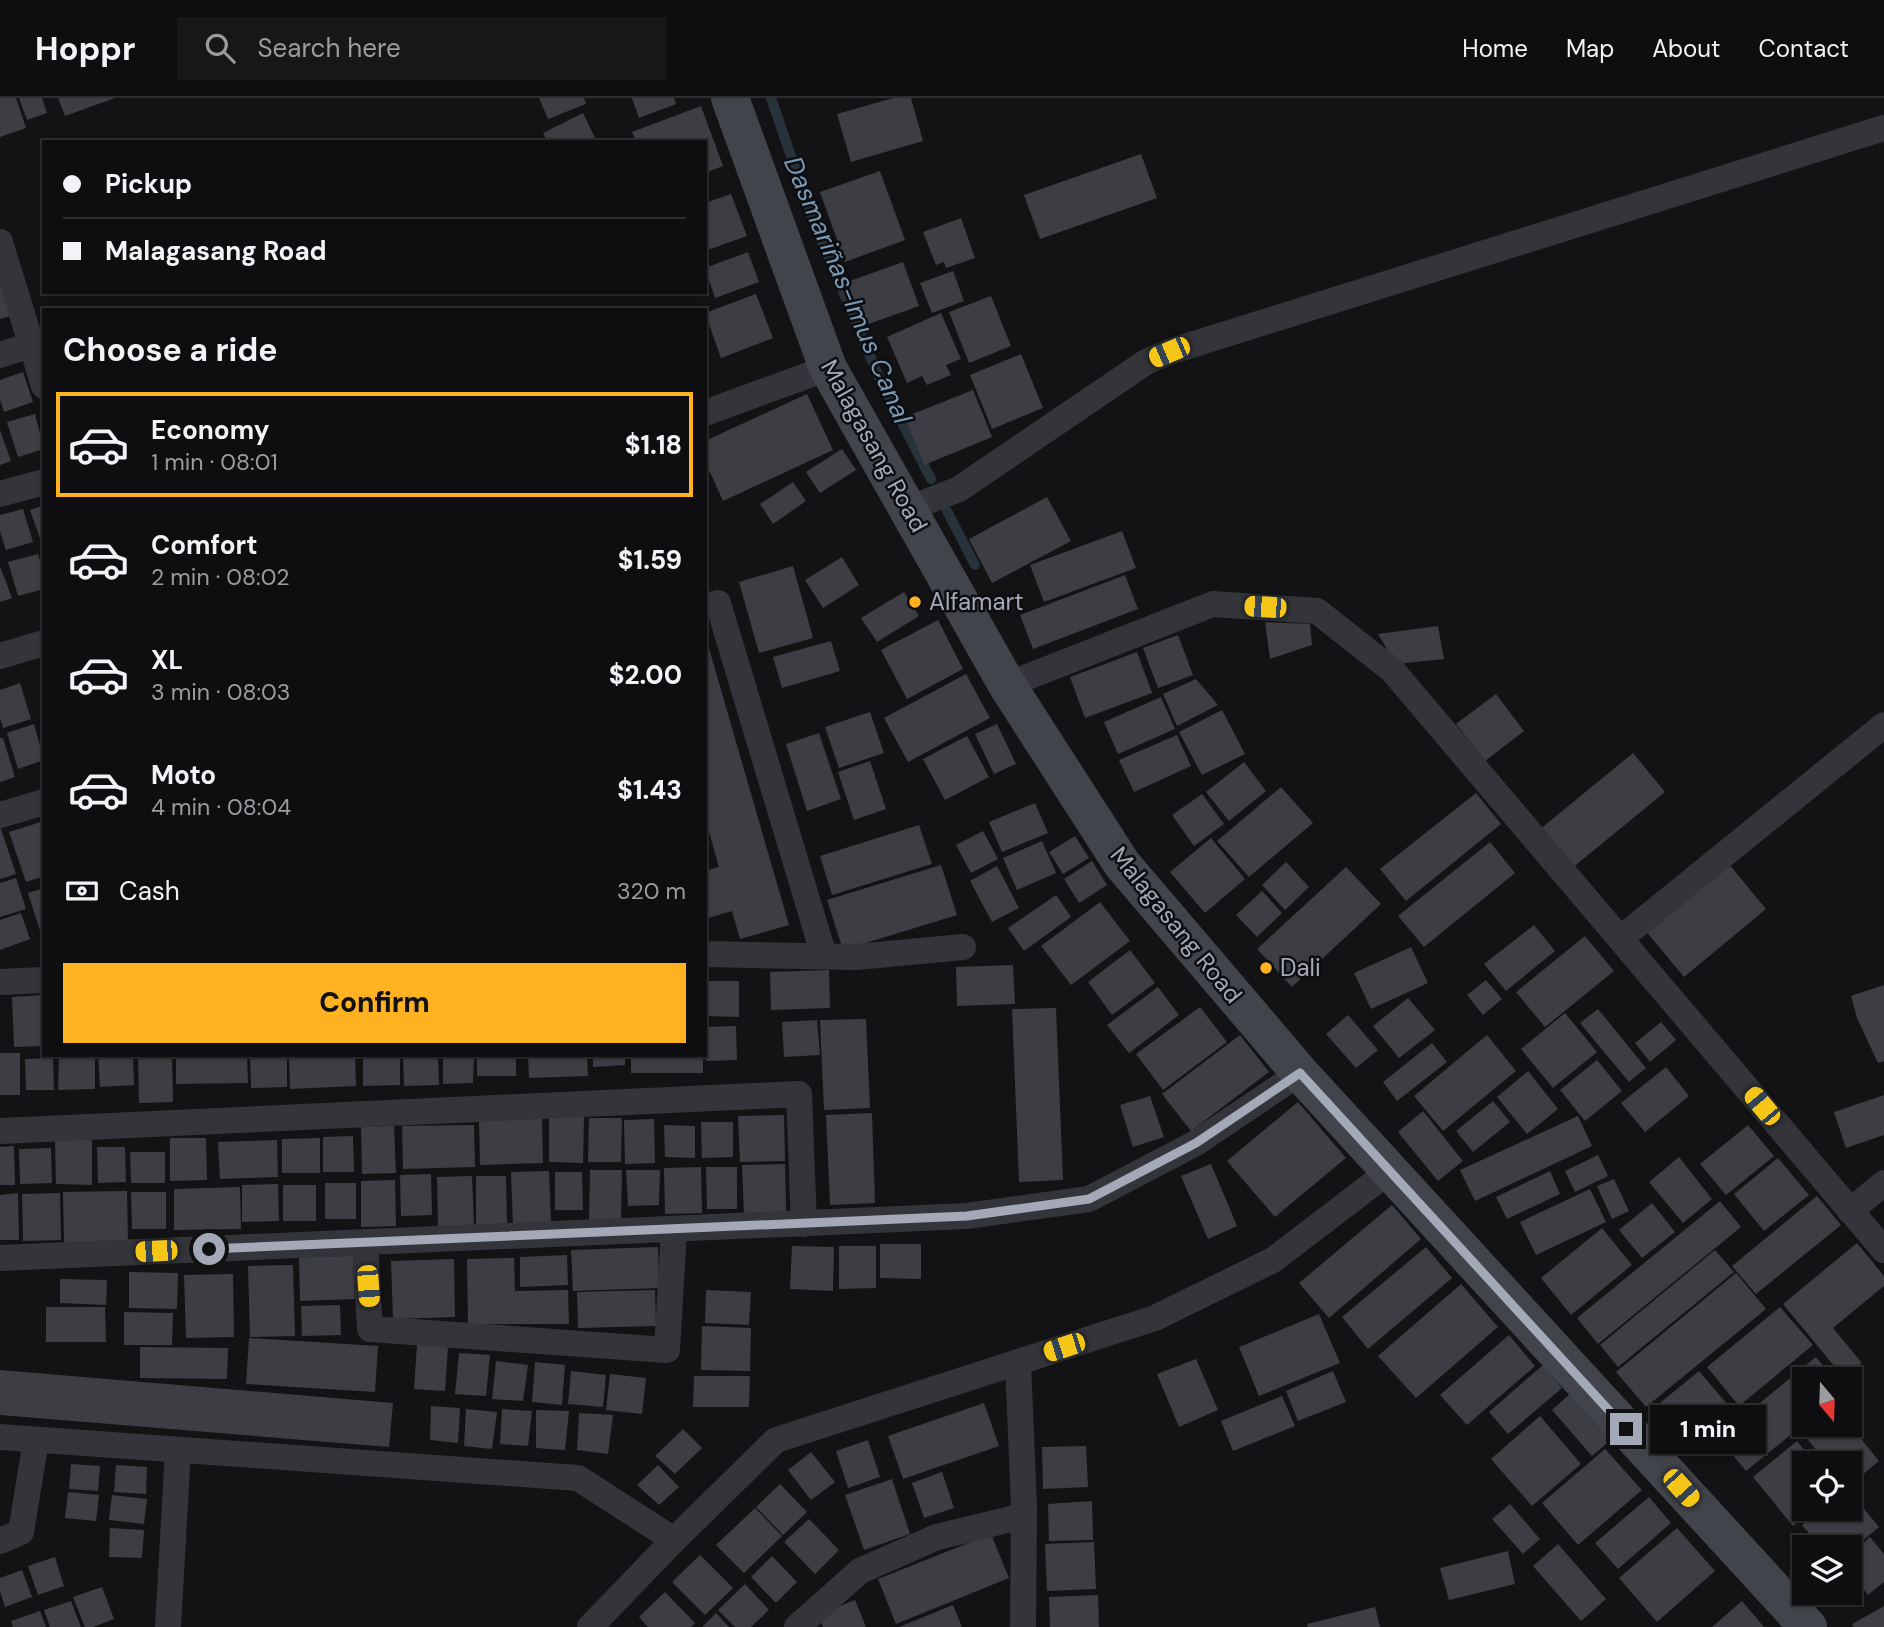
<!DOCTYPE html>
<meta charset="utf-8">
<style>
:root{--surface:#0e0e10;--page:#171719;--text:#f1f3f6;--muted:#9b9c9f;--line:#2e2e30;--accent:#ffb221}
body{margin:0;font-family:"DM Sans",sans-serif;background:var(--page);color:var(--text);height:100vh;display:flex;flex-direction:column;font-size:26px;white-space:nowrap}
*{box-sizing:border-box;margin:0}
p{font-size:23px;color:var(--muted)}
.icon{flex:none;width:38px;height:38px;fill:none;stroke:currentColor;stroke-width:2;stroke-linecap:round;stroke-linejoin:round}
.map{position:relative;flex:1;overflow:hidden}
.side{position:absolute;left:42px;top:210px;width:665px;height:749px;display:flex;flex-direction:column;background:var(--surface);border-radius:0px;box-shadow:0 2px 5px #0004,0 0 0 2px var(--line)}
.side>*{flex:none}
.banner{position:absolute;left:42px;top:42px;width:665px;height:154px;border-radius:0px;box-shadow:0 2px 5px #0004,0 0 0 2px var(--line);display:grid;align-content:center;height:154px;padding:0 21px;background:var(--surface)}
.needle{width:46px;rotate:161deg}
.tools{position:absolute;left:1792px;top:1269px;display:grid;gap:14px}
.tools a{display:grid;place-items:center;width:70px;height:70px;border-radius:0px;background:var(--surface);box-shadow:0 2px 5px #0004,0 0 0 2px var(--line);font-size:35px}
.end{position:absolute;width:32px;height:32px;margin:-16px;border:9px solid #a3a9b7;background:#111;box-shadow:0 0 0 4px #111}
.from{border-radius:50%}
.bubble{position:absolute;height:49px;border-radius:0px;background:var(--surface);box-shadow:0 2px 5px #0004,0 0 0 2px var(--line);font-size:23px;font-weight:800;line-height:49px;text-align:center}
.car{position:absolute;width:21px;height:42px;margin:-21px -10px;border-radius:9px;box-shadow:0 0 5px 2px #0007;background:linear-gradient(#f5c518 24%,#345 0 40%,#f5c518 0 76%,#345 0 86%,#f5c518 0)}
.banner b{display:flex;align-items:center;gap:24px;height:66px;font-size:26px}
.banner b+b{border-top:2px solid var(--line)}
.banner i{width:18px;height:18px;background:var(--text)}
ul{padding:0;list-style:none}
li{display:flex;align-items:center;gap:21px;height:105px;margin:0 14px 10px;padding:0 7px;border:4px solid transparent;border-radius:0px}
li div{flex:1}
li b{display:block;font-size:26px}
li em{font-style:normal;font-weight:800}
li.selected{border-color:var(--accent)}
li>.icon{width:63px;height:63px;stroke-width:1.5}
h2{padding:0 21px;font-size:32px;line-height:84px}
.pay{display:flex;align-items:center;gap:18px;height:77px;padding:0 21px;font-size:26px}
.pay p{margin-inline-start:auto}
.button{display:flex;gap:14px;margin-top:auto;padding:14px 21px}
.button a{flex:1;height:80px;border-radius:0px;background:var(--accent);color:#111;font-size:28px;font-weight:800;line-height:80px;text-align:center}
header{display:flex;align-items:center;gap:42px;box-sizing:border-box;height:98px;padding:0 35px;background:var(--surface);border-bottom:2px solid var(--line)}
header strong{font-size:33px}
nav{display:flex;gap:38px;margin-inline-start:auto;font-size:24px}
.search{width:490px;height:63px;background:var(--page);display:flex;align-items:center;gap:18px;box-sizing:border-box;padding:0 24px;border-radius:0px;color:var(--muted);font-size:26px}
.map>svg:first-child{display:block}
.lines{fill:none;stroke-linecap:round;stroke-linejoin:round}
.stream{stroke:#28323a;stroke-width:10}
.building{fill:#3c3e43}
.street{stroke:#34353a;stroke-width:26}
.secondary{stroke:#41444a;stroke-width:38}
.route{stroke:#a3a9b7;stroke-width:9}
.poi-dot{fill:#ffb221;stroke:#0e0e10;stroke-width:2.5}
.labels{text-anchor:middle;stroke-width:5;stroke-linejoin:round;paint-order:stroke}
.street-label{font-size:24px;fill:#a3a9b7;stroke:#0e0e10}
.poi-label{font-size:24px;fill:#a3a9b7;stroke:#0e0e10;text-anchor:start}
.water-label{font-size:26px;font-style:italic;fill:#7799b5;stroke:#0e0e10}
</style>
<header>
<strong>Hoppr</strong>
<div class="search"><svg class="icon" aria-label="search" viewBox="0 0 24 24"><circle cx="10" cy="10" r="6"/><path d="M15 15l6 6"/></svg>Search here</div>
<nav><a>Home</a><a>Map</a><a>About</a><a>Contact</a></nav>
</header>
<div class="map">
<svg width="1884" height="1529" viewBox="0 0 1884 1529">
<rect width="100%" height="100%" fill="#131315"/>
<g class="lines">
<path class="stream" d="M771,0l42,122 68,162 50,97
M947,413l28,54"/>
</g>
<path class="building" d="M0,0h16l10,30 -26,9z
M19,0h23l5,15 -20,7z
M58,0h57l-50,18z
M539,0h45l2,6 -38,15z
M632,0h42l2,6 -37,14z
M893,0h18l12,43 -72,21 -14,-48z
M701,8l22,60 -18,7v-31h-69l-4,-10z
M583,15l14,29h-50l-4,-9z
M1141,56l16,44 -117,41 -16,-44z
M880,73l25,69 -60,22 -25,-70z
M731,96l16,42 -42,15v-48z
M961,120l14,40 -29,10 -2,-6 -8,3 -13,-33z
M748,154l11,30 -44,16 -10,-30z
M903,164l16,44 -56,20 -16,-44z
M953,173l11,30 -32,12 -12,-30z
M0,187l16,29 -16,5z
M756,196l17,44 -52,20 -16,-45z
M991,198l20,50 -42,17 -20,-51z
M941,215l20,46 -15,6 5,10 -24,10 -5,-9 -15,7 -20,-46z
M1021,256l22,54 -51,21 -22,-54z
M23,274l10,30 -29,10 -4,-12v-20z
M973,292l19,47 -68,28 -19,-48z
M807,296l26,56 -110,51 -18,-40v-20z
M35,316l9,35 -26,8 -11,-35z
M0,332l11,31 -11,4z
M842,351l14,21 -36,23 -14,-21z
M793,384l13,19 -33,23 -13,-20z
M1047,399l24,44 -79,42 -23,-44z
M44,407v42h-1l-13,-37z
M23,411l10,33 -27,8 -6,-19v-16z
M1122,433l14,37 -92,34 -14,-37z
M38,456l6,21v14l-26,7 -10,-34z
M842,459l17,28 -36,23 -18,-28z
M0,468l12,32 -12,4z
M793,468l20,72 -54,15 -20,-71z
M1125,477l13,34 -105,40 -13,-34z
M904,494l15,24 -42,26 -16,-24z
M938,522l25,49 -56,30 -26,-49z
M1265,524l45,2 2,21 -42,14z
M1438,528l6,33 -48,5 -18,-30z
M1178,537l15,40 -35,13 -15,-40z
M706,540l83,287 -49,14 -8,-28 -27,8v-48l14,-4 -14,-49z
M831,543l9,30 -58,17 -9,-31z
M1137,554l15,41 -67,25 -15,-41z
M966,576l24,44 -82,44 -24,-44z
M1196,581l22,26 -41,21 -14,-32z
M20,585l11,36 -28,9 -3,-10v-28z
M1496,596l28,37 -39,30 -29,-37z
M1161,599l14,32 -57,25 -14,-32z
M1222,612l23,44 -43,21 -23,-43z
M870,614l14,41 -45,15 -14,-41z
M34,626l10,36 -26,9 -11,-36z
M997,626l19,40 -22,10 -19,-40z
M819,635l22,66 -34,12 -21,-67z
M1177,637l14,31 -57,26 -15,-32z
M967,638l22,41 -44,23 -22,-41z
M0,640h3l12,39 -15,5z
M1633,655l32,39 -94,77 -32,-39z
M870,663l16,48 -32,11 -16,-48z
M1244,664l22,29 -37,30 -23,-29z
M1281,689l32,36 -64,54 -32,-36z
M1476,695l25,31 -95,77 -26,-32z
M1202,696l22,30 -30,22 -22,-31z
M1035,705l13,30 -46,19 -13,-30z
M44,723v55l-18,6 -17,-50z
M919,727l13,39 -100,31 -12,-39z
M0,728l16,48 -16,5z
M983,733l15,28 -27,14 -15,-28z
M1075,738l14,22 -26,16 -14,-22z
M1211,740l34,41 -40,34 -35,-41z
M1042,743l14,32 -39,17 -14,-32z
M1490,744l25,31 -91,74 -26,-31z
M1092,763l15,24 -28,18 -15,-24z
M1286,764l23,25 -24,23 -23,-25z
M1728,765l38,46 -82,68 -39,-47z
M941,767l16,50 -114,35 -16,-50z
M997,768l22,42 -27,14 -22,-41z
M1346,769l35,37 -89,83 -35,-38z
M16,780l10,31 -26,8v-34z
M44,790v52h-1l-15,-47z
M1262,793l20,22 -25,24 -21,-22z
M1056,797l15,22 -47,34 -16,-23z
M1100,804l30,39 -59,44 -30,-39z
M21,815l9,26 -30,11v-30z
M1534,827l21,26 -49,40 -22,-27z
M1585,838l29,35 -69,56 -29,-35z
M1411,849l17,36 -57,26 -17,-36z
M1130,852l25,33 -43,32 -24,-33z
M1013,867l2,39 -58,2 -1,-39z
M829,872l1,38 -59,2 -1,-38z
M1486,882l16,19 -19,16 -16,-20z
M705,883h34v36l-34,-1z
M1884,887v76l-6,2 -21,-45 -6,-22z
M1158,889l21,28 -50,38 -22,-28z
M44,897v51l-30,1 -2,-50z
M1408,900l27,32 -36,28 -26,-32z
M1200,909l27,35 -64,48 -27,-36z
M1056,910l7,172 -44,2 -7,-173z
M1598,911l48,59 -17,14 -49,-59z
M1565,915l32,39 -44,36 -32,-39z
M1348,917l30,35 -22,18 -30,-34z
M866,921l4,89 -46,2 -4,-90z
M817,922l3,35 -36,2 -2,-35z
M1661,924l15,18 -26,22 -15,-19z
M736,928l1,34 -31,1 -1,-34z
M1240,937l29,37 -78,59 -29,-37z
M1487,937l29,36 -73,60 -29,-35z
M1432,945l15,19 -50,39 -14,-19z
M0,955h20v42h-20z
M59,957h36v34l-37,1z
M98,957h35l1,30 -34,2z
M138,957h34l1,47 -34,1z
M176,957h71l1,28 -72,1z
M250,957h37v32l-36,1z
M289,957h66l1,31 -66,3z
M363,957h37v30l-37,1z
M403,957h35l1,30 -35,1z
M443,957h31l-1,28 -30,1z
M477,957h39v21h-39z
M528,957h59l1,21 -59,2z
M593,957h32v10l-32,2z
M631,957h72v18h-72z
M53,960l1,32h-28l-1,-31z
M1597,962l25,31 -37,30 -25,-31z
M1666,969l23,29 -44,36 -24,-29z
M1528,973l30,38 -31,25 -30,-37z
M1884,997v40l-38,13 -12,-36z
M1150,998l14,41 -31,10 -13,-42z
M1493,1003l17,21 -37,30 -17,-21z
M1298,1004l48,56 -71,59 -48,-56z
M1423,1013l40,50 -25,20 -40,-49z
M872,1015l3,90 -45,2 -4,-90z
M784,1017l1,46 -45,1 -2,-46z
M584,1018l-1,47 -34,-1v-45z
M1578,1018l14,30 -117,55 -15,-31z
M542,1020l1,45 -63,2 -1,-45z
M589,1020h33l-1,44h-33z
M654,1021l1,44 -30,1 -1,-44z
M701,1024h32v35l-31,1z
M474,1027l1,42 -72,2 -1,-43z
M664,1027l31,1v32l-30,-1z
M1748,1027l26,31 -48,39 -26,-31z
M394,1028l2,47 -34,1 -1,-47z
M353,1038l1,36h-31v-35z
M170,1040h36l1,42 -37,1z
M320,1040v35h-38v-34z
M55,1042h37v45l-36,-1z
M277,1042l1,37 -58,2 -2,-37z
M14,1048l1,39h-15v-38z
M97,1049h28l1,35 -28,1z
M51,1050l1,35 -32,1 -1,-35z
M130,1054h35v31h-34z
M1598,1057l10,21 -33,16 -10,-21z
M1679,1059l33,42 -29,24 -34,-41z
M1778,1060l31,37 -45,36 -30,-37z
M785,1066l1,48 -42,2 -2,-49z
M1211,1066l26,62 -29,13 -27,-63z
M701,1069l1,46 -37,1 -1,-46z
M706,1069h31v42h-30z
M590,1072h32l-1,50h-32z
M626,1072h34l-1,35 -31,1z
M549,1073l2,52 -38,2 -2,-53z
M1550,1073l10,23 -53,25 -11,-22z
M555,1074h27l1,38h-28z
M431,1076l1,41 -31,1 -1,-41z
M472,1078l2,50 -36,1 -1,-50z
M476,1078h30l1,48h-31z
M1614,1081l15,32 -17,8 -15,-33z
M395,1082l1,46 -35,1v-46z
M325,1085h31v36h-31z
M278,1086l1,37 -37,1v-37z
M283,1087h33v36h-33z
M240,1089l1,42 -67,1v-41z
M1590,1091l16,33 -70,33 -16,-33z
M127,1093l1,52 -64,1 -1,-52z
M131,1094h35v37h-34z
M18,1095l1,47h-19v-45z
M60,1095l1,47 -38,1 -1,-47z
M1817,1098l24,29 -85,69 -24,-28z
M1720,1103l21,26 -143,117 -21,-26z
M1652,1105l23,29 -33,26 -23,-28z
M1392,1107l29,34 -92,79 -30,-35z
M1602,1130l30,37 -61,50 -30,-37z
M1857,1145l27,33v10l-51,42 29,35 -18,15 -61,-74z
M880,1146h41v35l-41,-1z
M792,1148l42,1 -1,44 -43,-2z
M839,1148h37v42l-37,1z
M658,1149l1,41 -86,3 -2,-41z
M1426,1149l26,31 -84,71 -26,-32z
M1715,1152l19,22 -116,95 -18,-22z
M567,1157l1,30 -48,2v-30z
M353,1158l2,43 -55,2 -1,-44z
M514,1160l1,33 53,-1 1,34h-101l-1,-65z
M454,1161l1,58 -62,2 -2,-58z
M293,1167l2,71 -45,1 -2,-71z
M129,1174l49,1 -1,36 -48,-1z
M1736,1175l30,36 -120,98 -30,-35z
M233,1176l1,63 -48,1 -2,-63z
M60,1181l47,1 -1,25 -46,-2z
M1461,1186l37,43 -82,71 -38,-42z
M655,1192l1,36 -78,2 -1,-36z
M706,1192l45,2 -2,33 -44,-2z
M340,1207l1,30 -39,1 -1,-30z
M46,1209h59l1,35h-60z
M1780,1209l33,38 -74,61 -32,-39z
M124,1214l49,1 -1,32h-48z
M1319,1216l21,49 -81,33 -20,-49z
M702,1228l49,2 -1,43 -49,-1z
M1509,1237l26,31 -68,59 -27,-30z
M249,1240l129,8 -3,46 -129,-8z
M417,1247l31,2 -3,44 -31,-2z
M140,1249l88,1 -1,31 -87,-1z
M459,1255l31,2 -4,41 -31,-2z
M1816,1259l18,22h-30v45l-58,47 -28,-34z
M1196,1261l22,51 -39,17 -22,-53z
M496,1263l32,4 -5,36 -31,-2z
M535,1264l30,3 -3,40 -30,-3z
M1543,1267l19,23 -54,46 -19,-22z
M0,1272l393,33 -4,44 -389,-32z
M571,1273l35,4 -3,32 -35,-3z
M1333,1273l13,31 -48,19 -12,-30z
M1699,1273l27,32 -39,32 -27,-32z
M610,1276l36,4 -4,36 -36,-4z
M694,1278h56l-1,31h-56z
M1572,1294l41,46 -21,18 -40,-46z
M1282,1298l13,30 -62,25 -12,-30z
M984,1305l15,43 -96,33 -15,-43z
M431,1308l29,2 -2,35 -28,-3z
M466,1311l31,3 -5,37 -28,-3z
M502,1311l30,2 -4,35 -28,-2z
M536,1312l33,1 -4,39 -29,-2z
M579,1315l34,2 -5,39 -31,-4z
M1540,1318l41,48 -49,42 -41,-47z
M1827,1326h22l30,37 -29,24v-22h-23l-19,-23z
M683,1331l19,19 -27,26 -20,-18z
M868,1342l12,37 -32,11 -12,-37z
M1797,1343l18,22h-11v45h11l-22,18 -40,-49z
M1086,1348l2,41 -45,2 -1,-42z
M1605,1351l37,41 -64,55 -36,-42z
M811,1354l24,30 -24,18 -23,-30z
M71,1366l29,2 -2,25 -29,-2z
M116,1367l31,2 -1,27 -32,-2z
M658,1367l21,22 -20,18 -22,-20z
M942,1374l12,36 -30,10 -12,-35z
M892,1381l18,55 -46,16 -19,-55z
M780,1386l27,28 -24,23 -27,-28z
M68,1394l31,3 -3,26 -31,-3z
M1850,1394l29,35 -29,24v-4h-29l-19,-22 20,-17h28z
M112,1397l35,4 -3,25 -35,-4z
M1649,1399l22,26 -53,46 -23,-26z
M1092,1403l1,39 -44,1 -1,-37z
M1510,1406l30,35 -17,15 -31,-35z
M755,1410l27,28 -38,37 -28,-28z
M809,1421l30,31 -24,24 -31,-32z
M110,1430l34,2 -2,28 -33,-1z
M1677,1430l38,43 -58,51 -38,-44z
M991,1436l18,44 -113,46 -18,-45z
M1870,1439l14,17v28l-16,13 -18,-23v-17z
M1094,1444l2,47 -49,2 -2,-47z
M1558,1446l48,55 -25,22 -48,-55z
M1508,1453l7,33 -66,16 -9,-32z
M700,1457l33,33 -28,27 -33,-33z
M772,1458l25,26 -21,21 -25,-26z
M55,1459l9,29 -26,9 -10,-29z
M22,1472l10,27 -27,10 -5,-16v-13z
M745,1486l24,26 -18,17h-16l-17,-17z
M102,1489l12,32 -21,8h-8l-12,-30z
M665,1494l30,31 -4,4h-43l-9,-10z
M1098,1497l1,32h-49l-1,-30z
M855,1502l11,27h-43l-5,-12z
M71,1503l10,26h-31l-6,-17z
M1742,1503l22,26h-52z
M953,1507l9,22h-63z
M1884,1508v21h-30l-2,-3z
M1375,1509l5,20h-72l-1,-3z
M40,1513l6,16h-33l-2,-6z
M716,1515l13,14h-27z"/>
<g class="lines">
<path class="street" d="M0,144l44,144
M0,257l31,-10
M705,315l123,-45
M0,396l44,-12
M908,411l51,-20 187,-127 23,-10 715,-224
M705,509l13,-4 106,353
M0,558l44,-13
M1007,587l206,-81 104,7 75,59 492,580
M0,717l44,-13
M1620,841l264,-214
M705,856l151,3 107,-10
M0,884l44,-2
M0,1033l799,-37 5,130
M1850,1113l34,-28
M365,1144l5,87 297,21 7,-120
M0,1160l967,-42 122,-17 107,-56 104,-70
M1018,1264l6,144 -1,121
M0,1339l578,41 96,62
M0,1443l21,-9 15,-92
M168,1529l10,-177
M590,1529l84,-87 102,-100 379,-122 118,-58 118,-90
M797,1529l63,-56 77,-34 87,-21"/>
<path class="secondary" d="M730,0l98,270 179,317 115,179 178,209 508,554"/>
</g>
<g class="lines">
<path class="route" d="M209,1151l758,-33 122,-17 107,-56 104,-70 326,356"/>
</g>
<g class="poi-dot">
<circle cx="915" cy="504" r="7"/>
<circle cx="1266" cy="870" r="7"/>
</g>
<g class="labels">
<g class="street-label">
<text transform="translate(874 348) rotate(61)" y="8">Malagasang Road</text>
<text transform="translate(1176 827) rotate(51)" y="8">Malagasang Road</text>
</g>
<g class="poi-label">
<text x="929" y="512">Alfamart</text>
<text x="1280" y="878">Dali</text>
</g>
<g class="water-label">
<text transform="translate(848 192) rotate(67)" y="9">Dasmariñas-Imus Canal</text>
</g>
</g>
</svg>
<div class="tools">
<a><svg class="needle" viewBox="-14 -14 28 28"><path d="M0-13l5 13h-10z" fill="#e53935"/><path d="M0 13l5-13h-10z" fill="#9b9c9f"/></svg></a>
<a><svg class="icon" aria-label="locate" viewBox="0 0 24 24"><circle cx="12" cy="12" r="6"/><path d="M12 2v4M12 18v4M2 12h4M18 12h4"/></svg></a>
<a><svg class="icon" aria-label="layers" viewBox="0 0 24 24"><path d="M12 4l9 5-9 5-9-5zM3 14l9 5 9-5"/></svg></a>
</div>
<i class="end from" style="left:209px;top:1151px"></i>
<i class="end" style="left:1626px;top:1331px"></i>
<div class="bubble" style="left:1650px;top:1307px;width:116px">1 min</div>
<i class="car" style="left:1169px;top:254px;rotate:247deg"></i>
<i class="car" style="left:1265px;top:509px;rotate:273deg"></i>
<i class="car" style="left:1762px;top:1008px;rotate:320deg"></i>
<i class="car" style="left:156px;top:1153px;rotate:267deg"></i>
<i class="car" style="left:368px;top:1188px;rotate:176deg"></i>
<i class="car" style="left:1064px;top:1249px;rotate:252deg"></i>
<i class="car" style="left:1681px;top:1390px;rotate:138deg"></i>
<div class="banner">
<b><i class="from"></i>Pickup</b>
<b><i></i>Malagasang Road</b>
</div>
<section class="side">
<h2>Choose a ride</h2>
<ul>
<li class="selected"><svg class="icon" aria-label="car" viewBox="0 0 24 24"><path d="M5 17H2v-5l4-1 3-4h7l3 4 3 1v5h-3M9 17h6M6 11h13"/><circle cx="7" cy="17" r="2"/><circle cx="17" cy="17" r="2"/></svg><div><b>Economy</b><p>1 min · 08:01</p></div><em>$1.18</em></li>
<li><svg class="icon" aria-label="car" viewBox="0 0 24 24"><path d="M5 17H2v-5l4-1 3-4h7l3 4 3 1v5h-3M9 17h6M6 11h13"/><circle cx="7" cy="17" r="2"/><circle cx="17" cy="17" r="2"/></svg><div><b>Comfort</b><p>2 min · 08:02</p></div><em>$1.59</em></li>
<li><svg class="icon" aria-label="car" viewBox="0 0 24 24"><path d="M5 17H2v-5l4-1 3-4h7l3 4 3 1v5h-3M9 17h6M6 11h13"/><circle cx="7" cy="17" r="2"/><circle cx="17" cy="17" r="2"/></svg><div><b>XL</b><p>3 min · 08:03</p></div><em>$2.00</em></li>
<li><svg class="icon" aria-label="car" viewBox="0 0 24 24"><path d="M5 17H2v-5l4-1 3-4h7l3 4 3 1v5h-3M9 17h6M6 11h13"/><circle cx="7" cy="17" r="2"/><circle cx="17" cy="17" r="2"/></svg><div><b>Moto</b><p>4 min · 08:04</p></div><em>$1.43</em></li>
</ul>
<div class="pay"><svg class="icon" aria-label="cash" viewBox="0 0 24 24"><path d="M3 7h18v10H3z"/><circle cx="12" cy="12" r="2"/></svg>Cash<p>320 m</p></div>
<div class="button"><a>Confirm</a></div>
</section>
</div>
